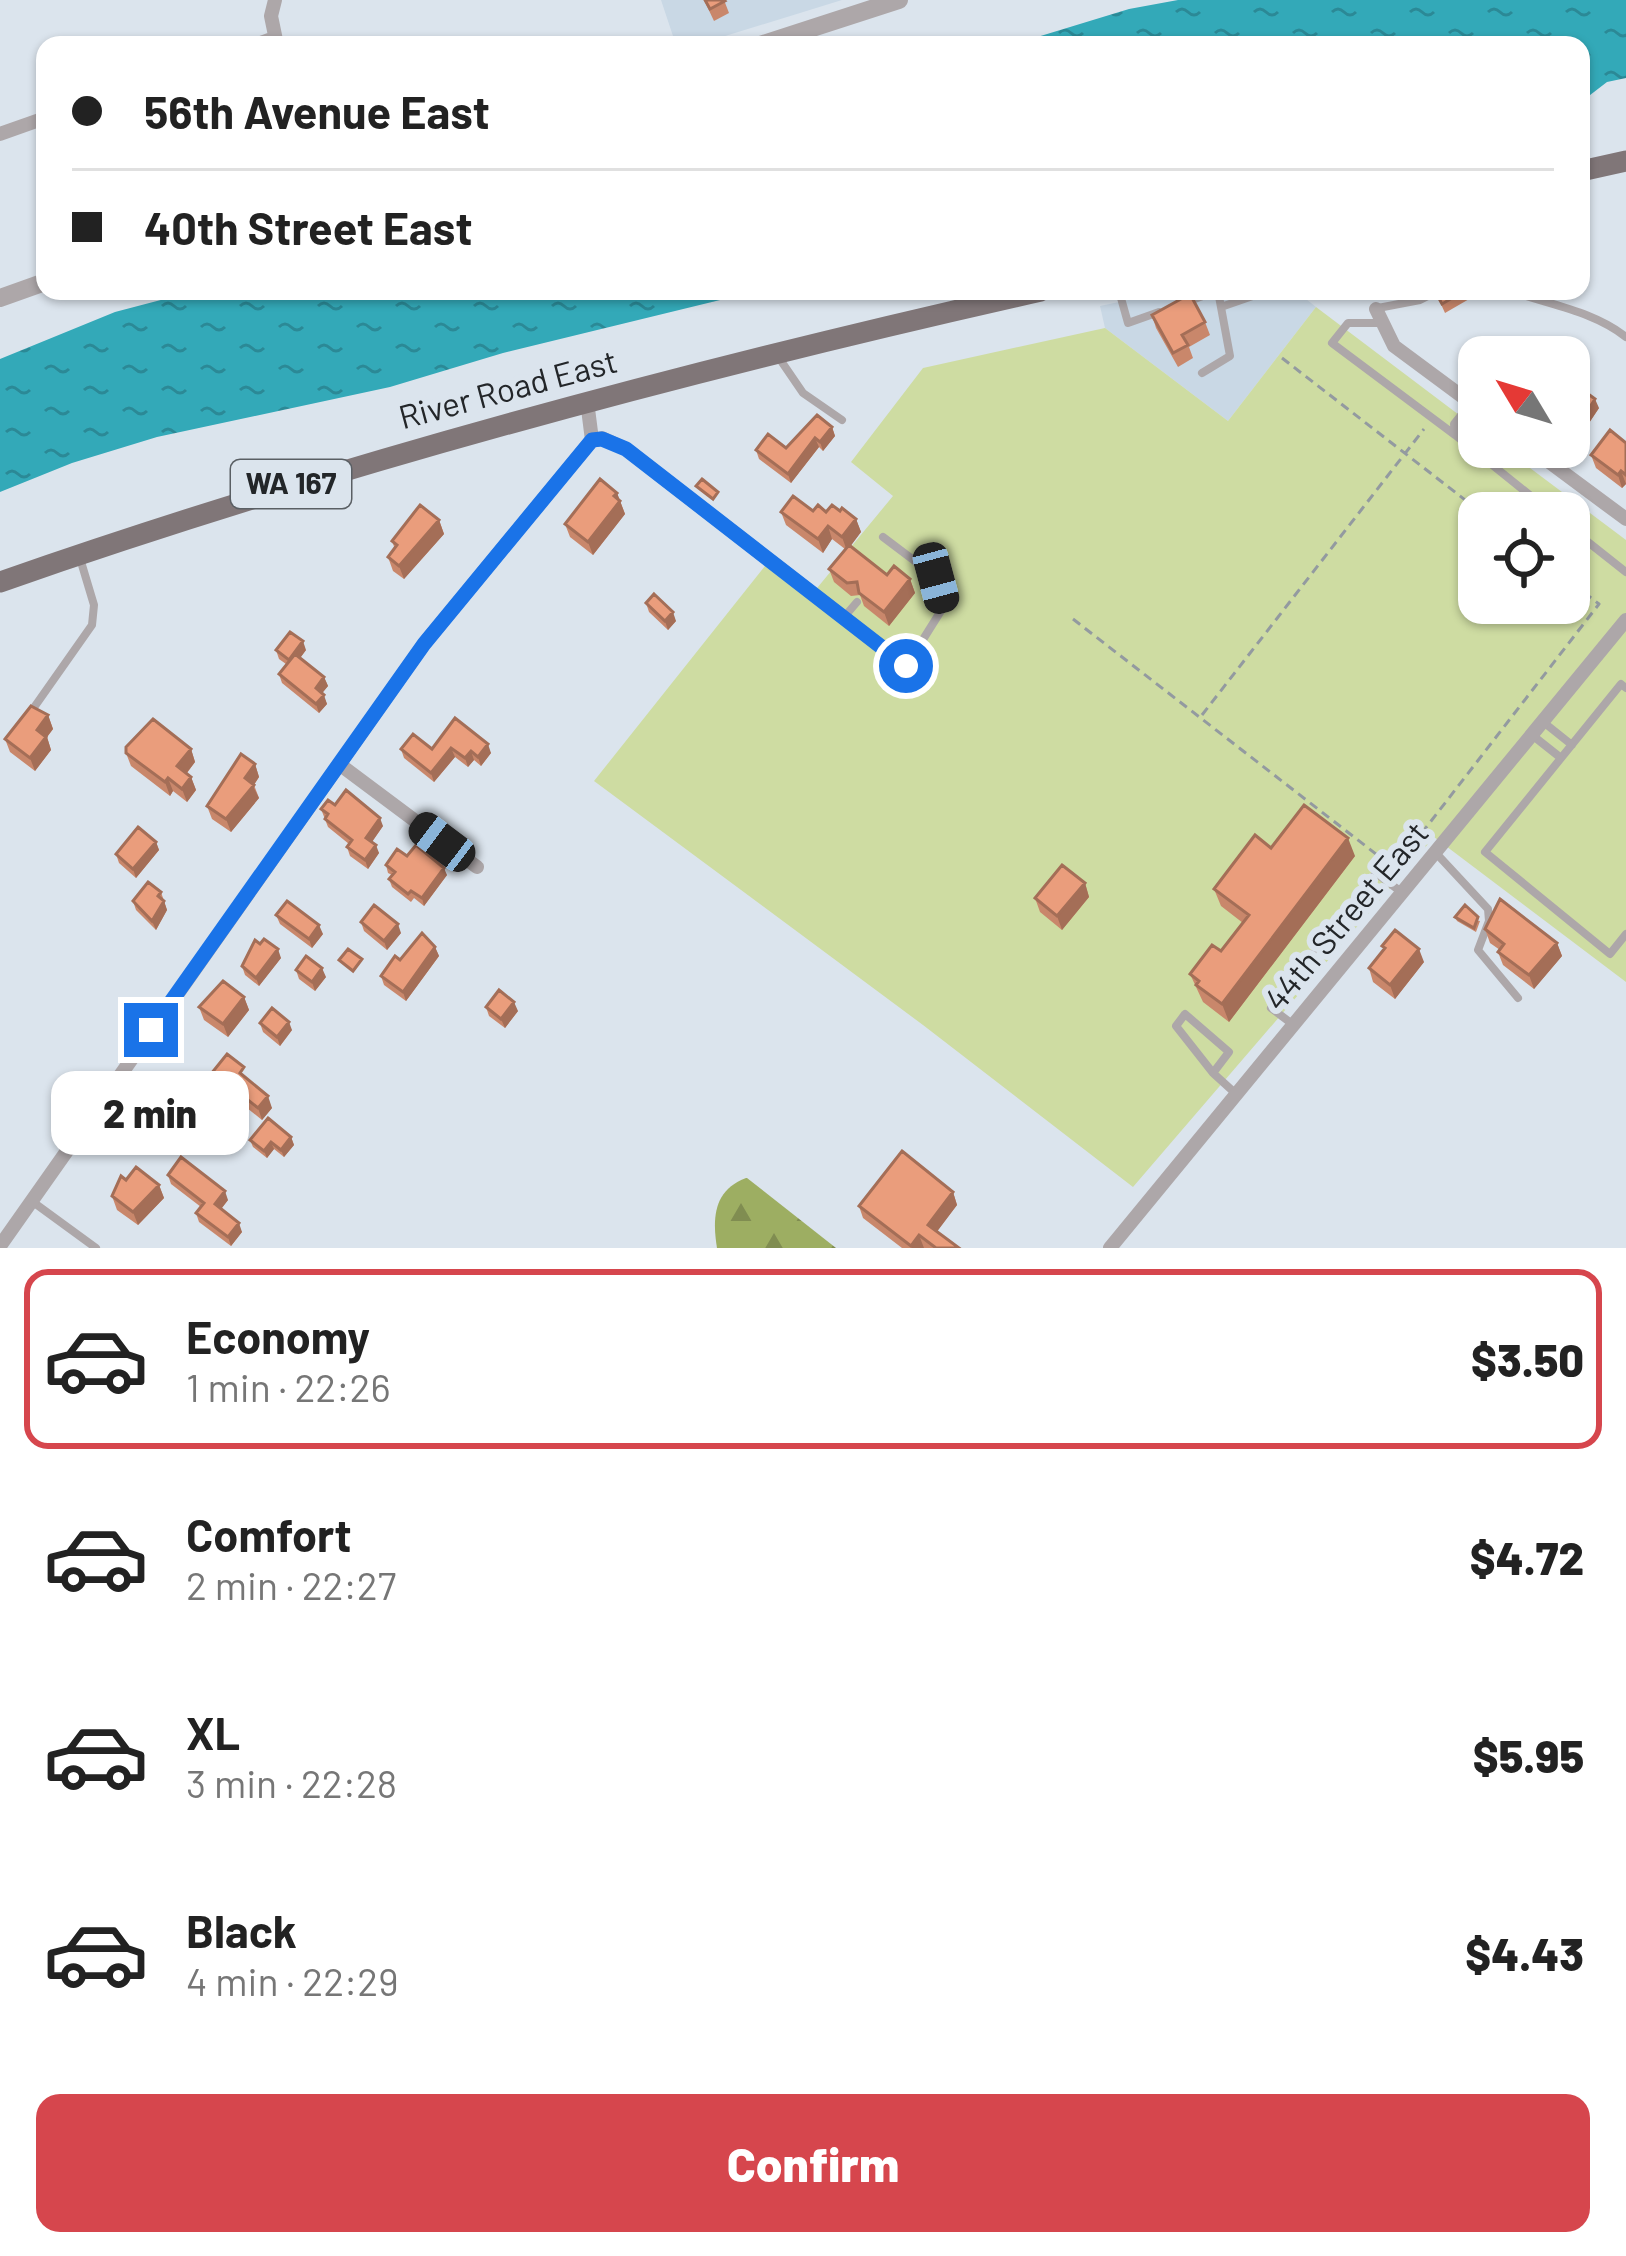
<!DOCTYPE html>
<meta charset="utf-8">
<style>
:root{--surface:#fff;--page:#f6f6f6;--text:#222;--muted:#767676;--line:#e0e0e0;--accent:#d6464d}
body{margin:0;font-family:Barlow,sans-serif;background:var(--page);color:var(--text);height:100vh;display:flex;flex-direction:column;font-size:45px;white-space:nowrap}
*{box-sizing:border-box;margin:0}
p{font-size:39px;color:var(--muted)}
.icon{flex:none;width:66px;height:66px;fill:none;stroke:currentColor;stroke-width:2;stroke-linecap:round;stroke-linejoin:round}
.map{position:relative;height:1248px;overflow:hidden}
.side{display:flex;flex-direction:column;background:var(--surface);flex:1}
.side>*{flex:none}
.hud{position:absolute;left:36px;top:36px;width:1554px;height:264px;border-radius:24px;box-shadow:0 3px 9px #0004;display:grid;align-content:center;height:264px;padding:0 36px;background:var(--surface)}
.needle{width:78px;rotate:308deg}
.fabs{position:absolute;left:1458px;top:336px;display:grid;gap:24px}
.fabs a{display:grid;place-items:center;width:132px;height:132px;border-radius:24px;background:var(--surface);box-shadow:0 3px 9px #0004;font-size:60px}
.end{position:absolute;width:54px;height:54px;margin:-27px;border:15px solid #1a73e8;background:#fff;box-shadow:0 0 0 6px #fff}
.from{border-radius:50%}
.bubble{position:absolute;height:84px;border-radius:24px;background:var(--surface);box-shadow:0 3px 9px #0004;font-size:39px;font-weight:800;line-height:84px;text-align:center}
.car{position:absolute;width:36px;height:72px;margin:-36px -18px;border-radius:15px;box-shadow:0 0 9px 3px #0007;background:linear-gradient(#222 24%,#8ab4d8 0 40%,#222 0 76%,#8ab4d8 0 86%,#222 0)}
.hud b{display:flex;align-items:center;gap:42px;height:114px;font-size:45px}
.hud b+b{border-top:3px solid var(--line)}
.hud i{width:30px;height:30px;background:var(--text)}
ul{padding:21px 0 0;list-style:none}
li{display:flex;align-items:center;gap:36px;height:180px;margin:0 24px 18px;padding:0 12px;border:6px solid transparent;border-radius:24px}
li div{flex:1}
li b{display:block;font-size:45px}
li em{font-style:normal;font-weight:800}
li.on{border-color:var(--accent)}
li>.icon{width:108px;height:108px;stroke-width:1.5}
.primary-button{display:flex;gap:24px;margin-top:auto;padding:24px 36px}
.primary-button a{flex:1;height:138px;border-radius:24px;background:var(--accent);color:#fff;font-size:48px;font-weight:800;line-height:138px;text-align:center}
.map>svg:first-child{display:block}
.built{fill:#c9d8e5}
.forest{fill:url(#forest-firs)}
.pitch{fill:#cedca2;fill-rule:evenodd}
.water{fill:url(#water-ripples)}
.lines{fill:none;stroke-linecap:round;stroke-linejoin:round}
.path{stroke:#939aa0;stroke-width:3;stroke-dasharray:9 6;stroke-linecap:butt}
.service{stroke:#ada7a9;stroke-width:8}
.minor{stroke:#ada7a9;stroke-width:14}
.tertiary{stroke:#ada7a9;stroke-width:18}
.primary{stroke:#807678;stroke-width:21}
.wall{fill:#c9876b}
.shaded-wall{fill:#a46e57}
.building{fill:#ea9d7c;stroke:#a46e57;stroke-width:3}
.route{stroke:#1a73e8;stroke-width:15}
.labels{text-anchor:middle;stroke-width:12;stroke-linejoin:round;paint-order:stroke}
.shield{fill:#dbe4ed;stroke:#5a5f64;stroke-width:3}
.shield-label{font-size:30px;font-weight:bold;fill:#232629}
.street-label{font-size:33px;fill:#232629;stroke:#dbe4ed}
</style>
<div class="map">
<svg width="1626" height="1248" viewBox="0 0 1626 1248">
<defs>
<pattern id="forest-firs" width="22" height="20" patternUnits="userSpaceOnUse" patternTransform="scale(3)"><rect width="22" height="20" fill="#9dae62"/><path d="M5 1l3.5 6h-7zM16 11l3.5 6h-7z" fill="#808d51"/></pattern>
<pattern id="water-ripples" width="26" height="14" patternUnits="userSpaceOnUse" patternTransform="scale(3)"><rect width="26" height="14" fill="#33a9b8"/><path d="M2 4q2-2 4 0t4 0M15 11q2-2 4 0t4 0" fill="none" stroke="#2b8996"/></pattern>
</defs>
<rect width="100%" height="100%" fill="#dbe4ed"/>
<path class="built" d="M661,0h181l-146,45h-20z
M1171,291h125l20,16 -88,114 -123,-93 -5,-22z"/>
<path class="forest" d="M746,1178h1l89,70h-119c-5,-31 -3,-58 29,-70z"/>
<path class="pitch" d="M1316,307l163,123v17h23l124,93v442l-192,-145 -301,350 -210,-162 -329,-244 171,-215 43,33 85,-103 -42,-34 72,-94 182,-40 123,93zM1479,513h90v90h-90z"/>
<path class="water" d="M1178,0h448v78l-19,4 -26,20v-57h-570l118,-36z
M195,291h562l-254,62 -113,34 -233,50 -85,26 -72,29v-133l115,-47z"/>
<g class="lines">
<path class="path" d="M1282,358l200,155
M1073,619l321,249
M1202,715l222,-286
M1394,869l205,-265 -30,-23"/>
<path class="service" d="M1119,291l9,32 31,-11
M1511,291c39,14 82,20 115,46
M1184,303l32,-12
M1221,307l46,-16
M1378,308l42,-8 18,-9
M1381,323h-33l-16,20 123,92
M777,355l26,38 39,27
M1202,373l28,-17 -12,-65
M1470,404l-16,20 1,11 97,78
M1569,527l57,45
M883,537l53,40 8,29 -37,59
M845,616l12,-14
M1626,688l-5,-4 -136,168 125,102 16,-20
M28,716l64,-91 2,-20 -15,-50
M1542,721l30,24
M1532,735l29,23
M1435,852l53,57 1,12 -11,29 40,48
M1291,1023l-20,-15 105,-135 24,18
M1213,1073l16,-21 -44,-38 -9,12 37,47 22,20
M33,1202l63,46"/>
<path class="minor" d="M275,0l-4,16 6,29
M255,45l19,-7
M0,134l45,-16
M1376,309l18,37 85,63
M592,440l10,-2 24,11 280,217
M1529,447l97,72
M339,764l138,103
M0,1246l424,-602 168,-204 -5,-39
M1110,1248l516,-628"/>
<path class="tertiary" d="M760,45l139,-45
M0,298l45,-16"/>
<path class="primary" d="M1581,171l45,-10
M0,582c341,-119 689,-212 1041,-291"/>
</g>
<path class="wall" d="M704,0h20l5,13 -15,8z
M1440,291h43l-38,22 -9,-20z
M1152,315l53,7 5,13 -21,12 4,11 -15,9 -22,-39z
M1569,406l30,2 -18,27 -4,2 -8,-6z
M832,427l3,9 -12,15 -4,-4 -28,36 -32,-24 -3,-9 30,-2z
M1626,443v41l-4,4 -26,-20 -5,-13z
M617,493l8,21 -32,41 -23,-18 -5,-13z
M840,511l16,8 5,13 -11,14 37,29 23,4 5,14 -26,33 -25,-20 -4,-11 -9,1 -17,-14 -5,-13 16,-20 -13,-10 -9,14 -37,-28 -5,-13z
M439,520l5,14 -40,45 -11,-8 -5,-14 7,-8 -3,-8z
M646,603l30,18 -8,9 -19,-18z
M276,650h30l-6,8 24,19 4,9 -6,7 5,11 -8,9 -37,-30 -3,-9 7,-10 -7,-5z
M48,715l5,14 -6,8 4,13 -16,21 -25,-19 -5,-13z
M455,718l36,35 -10,13 -7,-6 -6,7 -13,-10 -21,25 -30,-24 -3,-9h31z
M191,749l4,13 -8,11 4,4 5,13 -9,12 -14,-11 -3,5 -39,-30 -5,-13z
M255,764l4,13 -5,8 5,13 -28,34 -19,-13 -5,-13z
M335,805l48,21 -11,16 7,11 -11,16 -18,-13 -3,-9 2,-3 -21,-17 -7,-18z
M156,842l3,8 -23,28 -17,-15 -3,-9z
M1271,848l84,8 -126,166 -26,-20 -13,-28 31,-23 22,-28 -22,-17 -7,-17z
M407,856l40,19 -23,31 -10,-8 -3,4 -19,-15 -3,-8 3,-4 -4,-2 -2,-8z
M1085,883l4,14 -27,33 -22,-18 -5,-14z
M161,892l6,18 -11,20 -20,-20 -3,-9z
M276,915l47,19 -11,14 -32,-24z
M1455,917l25,4 -4,11 -19,-11z
M361,922l40,11 -14,17 -23,-19z
M1485,929l72,14 5,13 -28,33 -31,-24 -5,-13 2,-2 -10,-7z
M260,944l21,14 -22,28 -14,-11 -3,-9z
M1382,946l42,16 -29,37 -22,-17 -4,-14 15,-19z
M435,947l4,9 -33,45 -22,-16 -3,-9 19,-16z
M296,970l30,7 -11,14 -16,-12z
M244,997l5,13 -21,27 -24,-17 -5,-13z
M486,1007l32,4 -13,17 -16,-12z
M260,1023l32,7 -12,16 -17,-14z
M248,1080l24,28 -10,12 -26,-21 -10,13 -6,-5 -8,11 -13,-11 -5,-12z
M291,1137l3,8 -10,12 -10,-8 -7,9 -14,-11 -3,-7z
M168,1175l60,25 -7,9 21,23 -11,14 -32,-24 -3,-9 5,-6 -30,-23z
M126,1180l33,5 5,13 -26,27 -21,-15 -5,-14z
M953,1192l4,13 -20,26 22,17h-57l-39,-30 -4,-12z"/>
<path class="shaded-wall" d="M1595,399l4,9 -18,27 -3,-9z
M832,427l3,9 -12,15 -3,-9z
M815,438l4,9 -28,36 -3,-9z
M1621,471l5,13 -4,4 -4,-13z
M617,493l8,21 -32,41 -5,-13z
M856,519l5,13 -14,19 -5,-14z
M439,520l5,14 -40,45 -5,-13z
M828,526l4,13 -9,14 -5,-14z
M910,579l5,14 -26,33 -5,-14z
M673,612l3,9 -8,9 -3,-9z
M303,641l3,9 -14,19 -3,-9z
M324,677l4,9 -9,11 -3,-9z
M324,695l3,9 -8,9 -3,-9z
M48,715l5,14 -6,8 4,13 -16,21 -5,-13 7,-28z
M488,744l3,9 -10,13 -3,-9z
M451,748l4,9 -21,25 -3,-9z
M191,749l4,13 -13,17 -5,-13z
M471,751l3,9 -6,7 -3,-9z
M255,764l4,13 -6,9 6,12 -28,34 -5,-13 19,-41z
M191,777l5,13 -9,12 -5,-13z
M168,778l5,13 -3,5 -5,-14z
M380,818l3,8 -14,20 -3,-8z
M1348,838l7,18 -126,166 -7,-18z
M156,842l3,8 -23,28 -3,-9z
M376,845l3,8 -11,16 -3,-9z
M444,868l3,7 -23,31 -2,-8z
M1085,883l4,14 -27,33 -5,-14z
M164,901l3,9 -11,20 -4,-9z
M398,924l3,9 -14,17 -3,-9z
M319,925l4,9 -11,14 -3,-9z
M1557,943l5,13 -28,33 -5,-14z
M435,947l4,9 -33,45 -3,-9z
M278,949l3,9 -22,28 -3,-8z
M1419,949l5,13 -29,37 -5,-14z
M322,968l4,9 -11,14 -3,-9z
M244,997l5,13 -21,27 -5,-13z
M514,1002l4,9 -13,17 -4,-9z
M289,1022l3,8 -12,16 -3,-9z
M232,1087l4,12 -10,13 -5,-12z
M216,1095l4,12 -8,11 -5,-12z
M268,1096l4,12 -10,12 -4,-12z
M291,1137l3,8 -10,12 -3,-7z
M271,1142l3,7 -7,9 -3,-7z
M159,1185l5,13 -26,27 -5,-13z
M225,1191l3,9 -10,13 -3,-9z
M953,1192l4,13 -24,32 -5,-12z
M239,1223l3,9 -11,14 -3,-9z
M919,1235l5,13h-12l-1,-2z"/>
<path class="building" d="M705,0h19l1,1 -15,8z
M1440,291h24l-22,13 -6,-11z
M1190,294l15,28 -23,13 6,10 -15,8 -21,-38z
M1584,391l11,8 -17,27 -5,2 -4,-4v-18l11,-13z
M817,415l15,12 -12,15 -5,-4 -27,36 -32,-24 12,-16 18,14z
M1610,430l16,13v32l-5,-4 -3,4 -27,-20z
M600,479l17,14 -3,3 6,5 -32,41 -23,-18z
M702,479l16,13 -5,7 -17,-13z
M793,496l20,15 5,-6 8,7 6,-7 8,6 2,-3 14,11 -14,18 -14,-11 -10,13 -37,-27z
M420,505l19,15 -40,46 -11,-9 9,-12 -5,-4z
M849,545l38,30 7,-9 16,13 -26,33 -25,-19 -2,-11 -10,1 -18,-14z
M654,594l19,18 -8,9 -19,-18z
M290,632l13,9 -14,19 -13,-10z
M295,654l29,23 -8,11 8,7 -8,9 -37,-30z
M31,706l17,9 -11,15 9,7 -16,21 -25,-19z
M455,718l33,26 -10,13 -7,-6 -6,7 -14,-10 -20,25 -30,-24 12,-15 19,15z
M153,719l38,30 -14,17 14,11 -9,12 -14,-11 -3,4 -39,-29v-6z
M241,754l14,10 -10,14 9,7 -28,34 -19,-13z
M346,790l34,28 -14,20 10,7 -11,15 -18,-13 5,-7 -27,-21 3,-5 -7,-5 7,-9 7,5z
M1304,805l44,33 -126,166 -26,-19 3,-4 -9,-7 22,-29 9,6 28,-36 -35,-26 41,-54 16,13z
M138,827l18,15 -23,27 -17,-15z
M416,845l28,23 -22,30 -11,-7 -3,3 -19,-15 6,-7 -9,-7 11,-16 10,7z
M1062,865l23,18 -28,33 -22,-18z
M148,882l13,10 -3,4 6,5 -12,20 -19,-20z
M1500,899l57,44 -28,32 -31,-23 6,-8 -19,-15z
M287,901l32,24 -10,14 -33,-24z
M374,905l24,19 -14,17 -23,-19z
M1465,905l13,12 -4,11 -19,-11z
M1395,930l24,19 -29,36 -21,-17 16,-20 -3,-2z
M422,933l13,14 -32,45 -22,-16 14,-20 5,4z
M264,939l14,10 -22,29 -14,-12 13,-26 5,4z
M348,949l14,10 -9,12 -14,-11z
M306,956l16,12 -10,14 -16,-12z
M223,981l21,16 -21,27 -24,-17z
M499,990l15,12 -13,17 -15,-12z
M272,1008l17,14 -12,15 -17,-14z
M227,1054l17,13 -4,6 28,23 -10,12 -26,-21 -11,13 -5,-5 -9,11 -13,-11z
M268,1118l23,19 -10,13 -10,-8 -7,9 -14,-11z
M902,1151l51,41 -25,33 31,23h-23l-17,-13 -8,11 -52,-40z
M181,1157l44,34 -10,13 24,19 -11,14 -32,-24 8,-10 -36,-28z
M136,1167l23,18 -26,27 -21,-16 9,-20 5,4z"/>
<g class="lines">
<path class="route" d="M151,1030l273,-386 168,-204 10,-1 24,10 280,217"/>
</g>
<g class="labels">
<rect class="shield" x="231" y="460" width="120" height="48" rx="9"/>
<g class="shield-label">
<text x="291" y="494">WA 167</text>
</g>
<g class="street-label">
<text transform="translate(508 389) rotate(-15)" y="12">River Road East</text>
<text transform="translate(1346 916) rotate(-50)" y="12">44th Street East</text>
</g>
</g>
</svg>
<div class="fabs">
<a><svg class="needle" viewBox="-14 -14 28 28"><path d="M0-13l5 13h-10z" fill="#e53935"/><path d="M0 13l5-13h-10z" fill="#767676"/></svg></a>
<a><svg class="icon" aria-label="locate" viewBox="0 0 24 24"><circle cx="12" cy="12" r="6"/><path d="M12 2v4M12 18v4M2 12h4M18 12h4"/></svg></a>
</div>
<i class="end from" style="left:906px;top:666px"></i>
<i class="end" style="left:151px;top:1030px"></i>
<div class="bubble" style="left:51px;top:1071px;width:198px">2 min</div>
<i class="car" style="left:936px;top:578px;rotate:165deg"></i>
<i class="car" style="left:442px;top:842px;rotate:307deg"></i>
<div class="hud">
<b><i class="from"></i>56th Avenue East</b>
<b><i></i>40th Street East</b>
</div>
</div>
<section class="side">
<ul>
<li class="on"><svg class="icon" aria-label="car" viewBox="0 0 24 24"><path d="M5 17H2v-5l4-1 3-4h7l3 4 3 1v5h-3M9 17h6M6 11h13"/><circle cx="7" cy="17" r="2"/><circle cx="17" cy="17" r="2"/></svg><div><b>Economy</b><p>1 min · 22:26</p></div><em>$3.50</em></li>
<li><svg class="icon" aria-label="car" viewBox="0 0 24 24"><path d="M5 17H2v-5l4-1 3-4h7l3 4 3 1v5h-3M9 17h6M6 11h13"/><circle cx="7" cy="17" r="2"/><circle cx="17" cy="17" r="2"/></svg><div><b>Comfort</b><p>2 min · 22:27</p></div><em>$4.72</em></li>
<li><svg class="icon" aria-label="car" viewBox="0 0 24 24"><path d="M5 17H2v-5l4-1 3-4h7l3 4 3 1v5h-3M9 17h6M6 11h13"/><circle cx="7" cy="17" r="2"/><circle cx="17" cy="17" r="2"/></svg><div><b>XL</b><p>3 min · 22:28</p></div><em>$5.95</em></li>
<li><svg class="icon" aria-label="car" viewBox="0 0 24 24"><path d="M5 17H2v-5l4-1 3-4h7l3 4 3 1v5h-3M9 17h6M6 11h13"/><circle cx="7" cy="17" r="2"/><circle cx="17" cy="17" r="2"/></svg><div><b>Black</b><p>4 min · 22:29</p></div><em>$4.43</em></li>
</ul>
<div class="primary-button"><a>Confirm</a></div>
</section>
